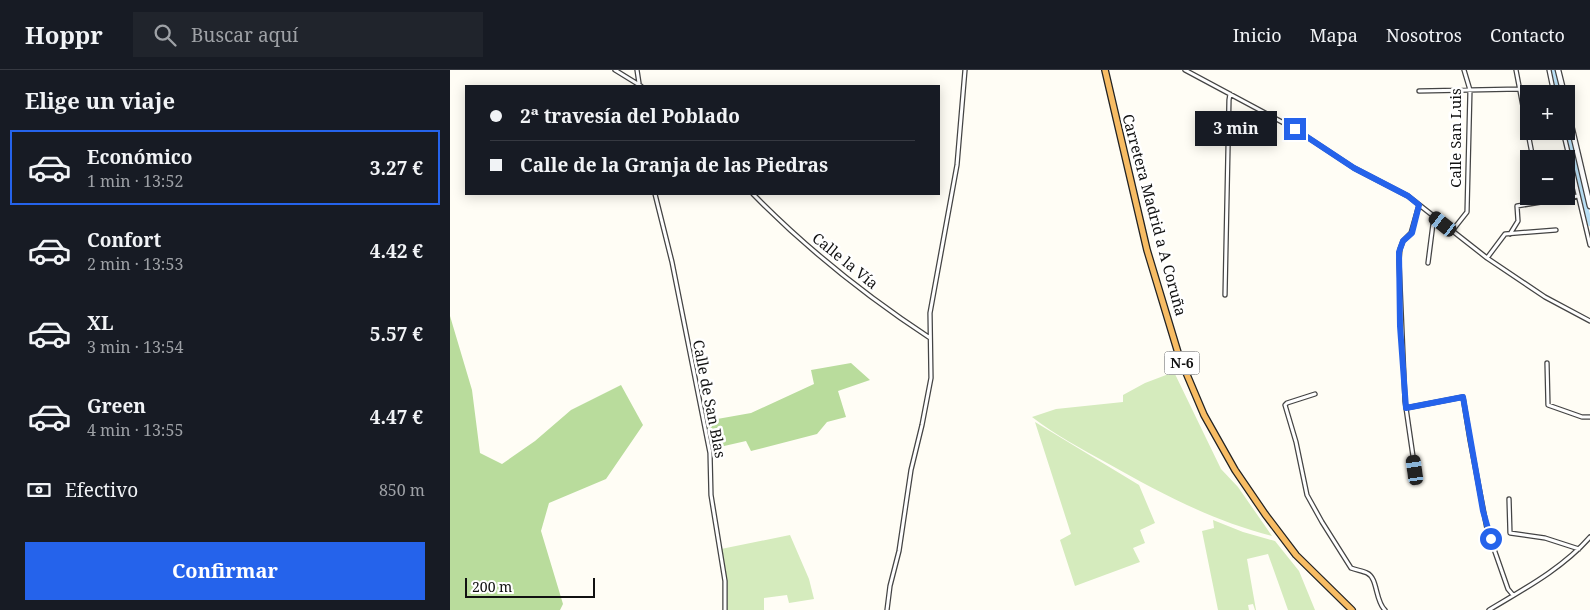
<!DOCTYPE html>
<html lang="es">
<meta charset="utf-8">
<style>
:root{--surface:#171b24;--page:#20242c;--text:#f1f3f6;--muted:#9ea1a6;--line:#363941;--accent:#2563eb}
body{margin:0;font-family:"Noto Serif",serif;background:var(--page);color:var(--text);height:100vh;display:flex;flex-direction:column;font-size:19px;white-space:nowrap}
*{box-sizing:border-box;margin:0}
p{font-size:16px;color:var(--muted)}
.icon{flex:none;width:28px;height:28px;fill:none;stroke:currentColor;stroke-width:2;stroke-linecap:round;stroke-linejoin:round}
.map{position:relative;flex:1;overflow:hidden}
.drawer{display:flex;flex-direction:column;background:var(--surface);width:450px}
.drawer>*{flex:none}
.banner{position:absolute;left:15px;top:15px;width:475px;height:110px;border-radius:0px;box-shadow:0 2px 12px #0003;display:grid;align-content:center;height:110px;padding:0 25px;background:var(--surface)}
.controls{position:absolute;left:1070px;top:15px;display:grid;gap:10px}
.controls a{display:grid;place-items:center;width:55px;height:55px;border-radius:0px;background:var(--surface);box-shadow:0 2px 12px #0003;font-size:25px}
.scale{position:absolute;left:15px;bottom:12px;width:130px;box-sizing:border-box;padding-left:5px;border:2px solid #111;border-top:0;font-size:14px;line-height:18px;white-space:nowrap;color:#111;-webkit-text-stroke:4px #fff;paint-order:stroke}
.end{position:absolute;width:22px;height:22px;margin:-11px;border:6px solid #2563eb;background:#fff;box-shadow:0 0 0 2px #fff}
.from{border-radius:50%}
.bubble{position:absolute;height:35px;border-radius:0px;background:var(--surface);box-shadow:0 2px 12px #0003;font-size:16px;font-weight:700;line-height:35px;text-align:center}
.car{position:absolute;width:15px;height:30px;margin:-15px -8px;border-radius:6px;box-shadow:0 0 4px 1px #0007;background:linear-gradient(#222 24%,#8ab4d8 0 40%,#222 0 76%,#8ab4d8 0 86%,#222 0)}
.banner b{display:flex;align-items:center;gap:18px;height:48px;font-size:19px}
.banner b+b{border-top:1px solid var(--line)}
.banner i{width:12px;height:12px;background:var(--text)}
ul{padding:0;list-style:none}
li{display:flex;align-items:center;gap:15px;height:75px;margin:0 10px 8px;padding:0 15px;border:2px solid transparent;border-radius:0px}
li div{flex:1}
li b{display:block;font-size:19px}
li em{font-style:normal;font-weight:700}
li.current{border-color:var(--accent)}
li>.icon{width:45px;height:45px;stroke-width:1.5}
h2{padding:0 25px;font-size:22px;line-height:60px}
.pay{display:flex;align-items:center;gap:12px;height:55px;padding:0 25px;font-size:19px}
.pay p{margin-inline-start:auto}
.action{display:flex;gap:10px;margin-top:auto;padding:10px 25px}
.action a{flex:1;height:58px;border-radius:0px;background:var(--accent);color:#fff;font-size:20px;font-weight:700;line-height:58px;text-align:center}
header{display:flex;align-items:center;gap:30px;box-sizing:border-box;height:70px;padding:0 25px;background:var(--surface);border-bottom:1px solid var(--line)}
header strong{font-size:24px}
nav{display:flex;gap:28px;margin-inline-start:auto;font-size:18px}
.search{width:350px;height:45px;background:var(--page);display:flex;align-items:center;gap:12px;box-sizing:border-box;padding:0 18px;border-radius:0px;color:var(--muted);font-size:19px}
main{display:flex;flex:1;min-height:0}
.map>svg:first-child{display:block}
.green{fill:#d5ebbd}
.forest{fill:#b9dc9c}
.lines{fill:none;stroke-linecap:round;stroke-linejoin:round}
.canal{stroke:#b9e0f7;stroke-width:4.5}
.minor-casing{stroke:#444;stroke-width:5.5}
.tertiary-casing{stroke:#444;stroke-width:7}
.trunk-casing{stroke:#222;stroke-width:8}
.minor{stroke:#fff;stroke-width:3}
.tertiary{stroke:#fff;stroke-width:4.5}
.trunk{stroke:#f7bc64;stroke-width:5.5}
.route{stroke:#2563eb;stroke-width:6}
.labels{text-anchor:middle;stroke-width:5;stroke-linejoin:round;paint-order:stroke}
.shield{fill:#fff;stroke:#585858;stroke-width:1}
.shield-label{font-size:14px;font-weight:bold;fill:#111}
.street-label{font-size:15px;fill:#111;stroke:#fff}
</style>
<header>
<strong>Hoppr</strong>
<div class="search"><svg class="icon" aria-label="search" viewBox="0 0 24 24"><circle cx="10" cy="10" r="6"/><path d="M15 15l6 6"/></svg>Buscar aquí</div>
<nav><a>Inicio</a><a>Mapa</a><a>Nosotros</a><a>Contacto</a></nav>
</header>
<main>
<section class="drawer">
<h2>Elige un viaje</h2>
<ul>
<li class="current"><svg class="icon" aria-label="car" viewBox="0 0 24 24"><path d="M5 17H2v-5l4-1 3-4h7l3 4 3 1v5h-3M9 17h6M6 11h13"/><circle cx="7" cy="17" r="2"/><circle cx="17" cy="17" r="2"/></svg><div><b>Económico</b><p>1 min · 13:52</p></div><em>3.27 €</em></li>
<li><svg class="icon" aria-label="car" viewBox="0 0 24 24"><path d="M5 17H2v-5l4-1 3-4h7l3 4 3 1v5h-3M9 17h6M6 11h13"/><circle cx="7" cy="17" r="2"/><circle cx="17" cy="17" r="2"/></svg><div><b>Confort</b><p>2 min · 13:53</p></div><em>4.42 €</em></li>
<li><svg class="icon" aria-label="car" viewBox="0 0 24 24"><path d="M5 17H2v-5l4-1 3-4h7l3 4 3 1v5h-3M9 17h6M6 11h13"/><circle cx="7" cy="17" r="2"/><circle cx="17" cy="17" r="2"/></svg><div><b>XL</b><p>3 min · 13:54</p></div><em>5.57 €</em></li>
<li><svg class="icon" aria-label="car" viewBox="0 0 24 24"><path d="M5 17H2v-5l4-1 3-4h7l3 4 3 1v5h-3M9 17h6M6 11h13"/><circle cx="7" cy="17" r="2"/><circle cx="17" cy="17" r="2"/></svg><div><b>Green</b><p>4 min · 13:55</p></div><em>4.47 €</em></li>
</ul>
<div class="pay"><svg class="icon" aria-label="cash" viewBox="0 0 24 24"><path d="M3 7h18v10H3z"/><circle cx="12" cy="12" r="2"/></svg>Efectivo<p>850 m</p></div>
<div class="action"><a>Confirmar</a></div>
</section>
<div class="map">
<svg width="1140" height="540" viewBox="0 0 1140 540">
<rect width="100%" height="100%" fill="#fffdf5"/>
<path class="green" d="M724,302l47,97 17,18 34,49c-59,-15 -112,-43 -165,-73 -25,-14 -52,-28 -75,-46l24,-8 67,-7v-7l22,-12z
M585,352l104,63 16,38 -15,7 5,13 -12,5 7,14 -65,24 -15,-46 11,-6z
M763,450l30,12 32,9 24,30 16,39h-27l-20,-56 -21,5 9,51h-1l-2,-6 -5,1 1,5h-31l-16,-79 12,-3z
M340,465l19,44 5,20 -25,4 -2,-8 -23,3v12h-38l1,-28 -6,-33z"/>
<path class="forest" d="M0,246l22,74 8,63 22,11 33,-23 36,-31 50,-25 22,40 -37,54 -57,24 -8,28 22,73 -3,6h-110z
M401,293l19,17 -32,11 8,26 -19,5 -10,12 -66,17 -5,-10 -35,8 -5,-28 45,-8 63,-29 -3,-14z"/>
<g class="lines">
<path class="canal" d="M1104,0l5,24
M1116,53l24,101"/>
<defs>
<path id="minor" d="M165,0l26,16
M187,0l2,13
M735,0l110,59 59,39 54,28 79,62 58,39 45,24
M1066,0l17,89
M1099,0l5,24
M969,21l101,-2
M1113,61l27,114
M205,124l17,68 38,191 1,42 14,86v29
M303,124c53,54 113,102 177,144
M1002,161l15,-19 3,-122 -6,-20
M1060,164l8,-13 -1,-15 61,-10
M1037,188l18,-24 51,-4
M978,193l6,-47
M775,225l4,-195 1,-6
M1097,293l1,42 34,12h8
M865,324l-28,9 -2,2 11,37 11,53 15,27 29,46c5,2 12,3 16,5 11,5 8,28 18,37
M956,338l57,-11 7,43 17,89 21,60 5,6
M965,400l-10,-69 -6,-140 1,-12 3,-8 8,-8 8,-28
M1059,429l1,34 35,5 34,11
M437,540l3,-24 9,-35 12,-81 11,-45 9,-47 -1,-65 27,-148 8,-95
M1039,540c35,-21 74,-42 101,-73"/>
<path id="tertiary" d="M1108,0l6,24
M1116,34l24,102"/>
<path id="trunk" d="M655,0l42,180 32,106 25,59 31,55 30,44 31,41 56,55"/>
</defs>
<use href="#minor" class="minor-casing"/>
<use href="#tertiary" class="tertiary-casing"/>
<use href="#trunk" class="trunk-casing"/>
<use href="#minor" class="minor"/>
<use href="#tertiary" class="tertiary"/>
<use href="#trunk" class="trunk"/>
</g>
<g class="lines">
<path class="route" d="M845,59l59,39 54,28 11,9 -7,28 -9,8 -4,11 1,74 6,82 57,-11 20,114 8,28"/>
</g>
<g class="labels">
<rect class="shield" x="714.5" y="281.5" width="35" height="23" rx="4"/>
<g class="shield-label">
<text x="732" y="298">N-6</text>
</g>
<g class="street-label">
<text transform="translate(1006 68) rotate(-90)" y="5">Calle San Luis</text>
<text transform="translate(704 145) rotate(75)" y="5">Carretera Madrid a A Coruña</text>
<text transform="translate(395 191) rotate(39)" y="5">Calle la Vía</text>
<text transform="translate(259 329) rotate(79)" y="5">Calle de San Blas</text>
</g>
</g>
</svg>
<div class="controls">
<a>+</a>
<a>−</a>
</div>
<div class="scale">200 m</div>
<i class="end from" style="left:1041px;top:469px"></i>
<i class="end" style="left:845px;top:59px"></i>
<div class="bubble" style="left:745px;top:41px;width:82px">3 min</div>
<i class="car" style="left:993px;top:154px;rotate:308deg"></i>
<i class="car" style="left:965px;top:400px;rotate:352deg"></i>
<div class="banner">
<b><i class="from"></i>2ª travesía del Poblado</b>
<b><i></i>Calle de la Granja de las Piedras</b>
</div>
</div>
</main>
